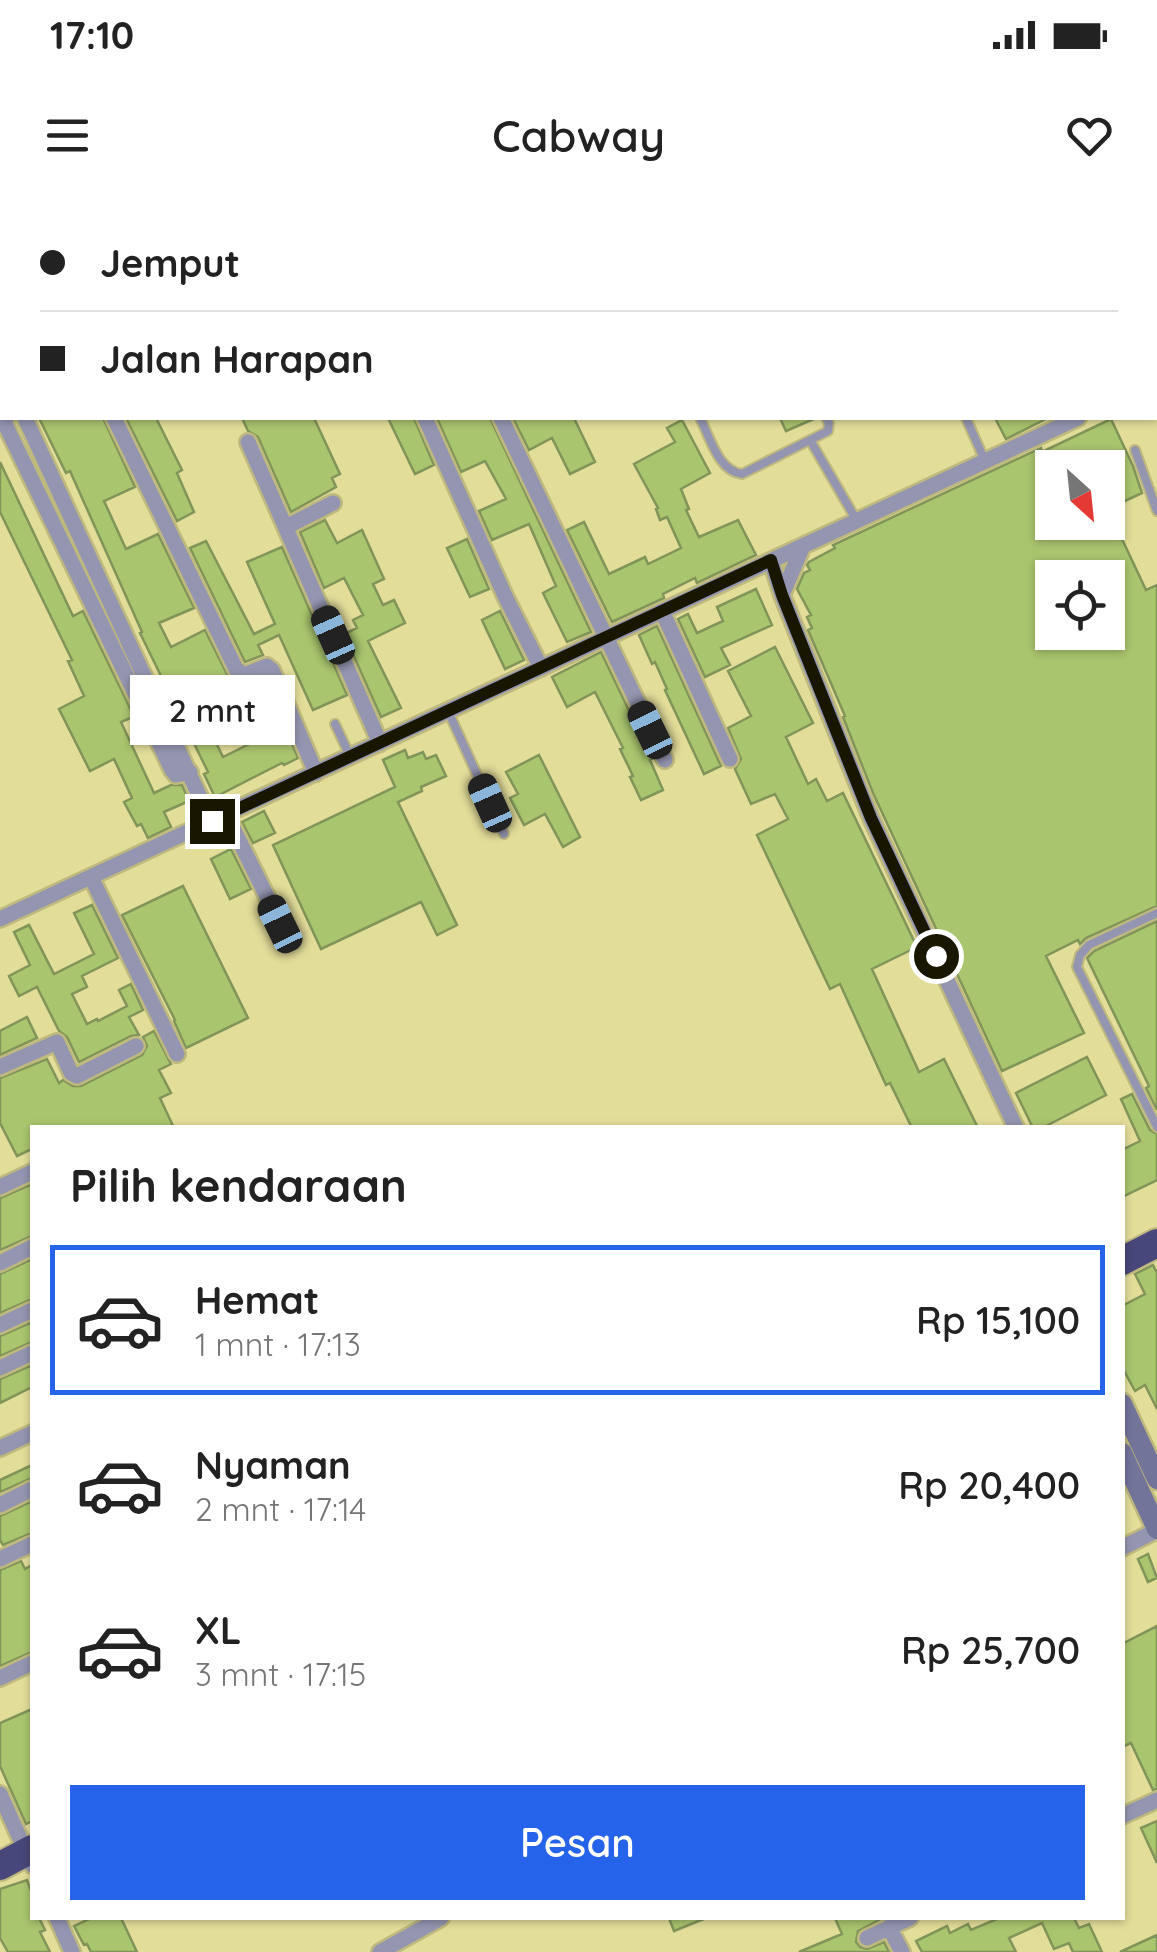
<!DOCTYPE html>
<html lang="id">
<meta charset="utf-8">
<style>
:root{--surface:#fff;--page:#f6f6f6;--text:#222;--muted:#767676;--line:#e0e0e0;--accent:#2563eb}
body{margin:0;font-family:Quicksand,sans-serif;background:var(--page);color:var(--text);height:100vh;display:flex;flex-direction:column;font-size:38px;white-space:nowrap}
*{box-sizing:border-box;margin:0}
p{font-size:32px;color:var(--muted)}
.icon{flex:none;width:55px;height:55px;fill:none;stroke:currentColor;stroke-width:2;stroke-linecap:round;stroke-linejoin:round}
.map{position:relative;flex:1;overflow:hidden}
.drawer{position:absolute;left:30px;top:925px;width:1095px;height:795px;display:flex;flex-direction:column;background:var(--surface);border-radius:0px;box-shadow:0 2px 8px #0004}
.drawer>*{flex:none}
.guide{position:absolute;left:0px;top:0px;width:1158px;height:220px;box-shadow:0 2px 8px #0004;display:grid;align-content:center;height:220px;padding:0 40px;background:var(--surface)}
.needle{width:65px;rotate:153deg}
.buttons{position:absolute;left:1035px;top:250px;display:grid;gap:20px}
.buttons a{display:grid;place-items:center;width:90px;height:90px;border-radius:0px;background:var(--surface);box-shadow:0 2px 8px #0004;font-size:50px}
.end{position:absolute;width:45px;height:45px;margin:-22px;border:12px solid #191600;background:#fff;box-shadow:0 0 0 5px #fff}
.from{border-radius:50%}
.bubble{position:absolute;height:70px;border-radius:0px;background:var(--surface);box-shadow:0 2px 8px #0004;font-size:32px;font-weight:600;line-height:70px;text-align:center}
.car{position:absolute;width:30px;height:60px;margin:-30px -15px;border-radius:12px;box-shadow:0 0 8px 2px #0007;background:linear-gradient(#222 24%,#8ab4d8 0 40%,#222 0 76%,#8ab4d8 0 86%,#222 0)}
.guide b{display:flex;align-items:center;gap:35px;height:95px;font-size:38px}
.guide b+b{border-top:2px solid var(--line)}
.guide i{width:25px;height:25px;background:var(--text)}
ul{padding:0;list-style:none}
li{display:flex;align-items:center;gap:30px;height:150px;margin:0 20px 15px;padding:0 20px;border:5px solid transparent;border-radius:0px}
li div{flex:1}
li b{display:block;font-size:38px}
li em{font-style:normal;font-weight:600}
li.active{border-color:var(--accent)}
li>.icon{width:90px;height:90px;stroke-width:1.5}
h2{padding:0 40px;font-size:45px;line-height:120px}
.cta{display:flex;gap:20px;margin-top:auto;padding:20px 40px}
.cta a{flex:1;height:115px;border-radius:0px;background:var(--accent);color:#fff;font-size:40px;font-weight:600;line-height:115px;text-align:center}
.status{display:flex;justify-content:space-between;align-items:center;height:70px;padding:0 50px;background:var(--surface);direction:ltr}
.status svg{height:28px;fill:currentColor}
header{display:flex;justify-content:space-between;align-items:center;height:130px;padding:0 40px;background:var(--surface);font-size:45px;font-weight:600}
.map>svg:first-child{display:block}
.building{fill:#a9c56e;stroke:#819459;stroke-width:2.5;fill-rule:evenodd}
.lines{fill:none;stroke-linecap:round;stroke-linejoin:round}
.lane-casing{stroke:#bfb97e;stroke-width:12}
.street-casing{stroke:#bfb97e;stroke-width:20}
.secondary-casing{stroke:#bfb97e;stroke-width:25}
.highway-casing{stroke:#bfb97e;stroke-width:32}
.lane{stroke:#9495b0;stroke-width:8}
.street{stroke:#9495b0;stroke-width:15}
.secondary{stroke:#73749a;stroke-width:20}
.highway{stroke:#48477b;stroke-width:28}
.route{stroke:#191600;stroke-width:12}
</style>
<div class="status"><b>17:10</b><svg viewBox="0 0 49 12"><path d="M0 12V9h3v3zM5 12V6h3v6zM10 12V3h3v9zM15 12V0h3v12zM26 1h20v11H26zM47 4h2v5h-2z"/></svg></div>
<header><svg class="icon" aria-label="menu" viewBox="0 0 24 24"><path d="M4 6h16M4 12h16M4 18h16"/></svg>Cabway<svg class="icon" aria-label="heart" viewBox="0 0 24 24"><path d="M12 20l-8-8c-3-5 5-10 8-4 3-6 11-1 8 4z"/></svg></header>
<div class="map">
<svg width="1157" height="1752" viewBox="0 0 1157 1752">
<rect width="100%" height="100%" fill="#e3dd9a"/>
<path class="building" d="M39,218h64l32,69 -31,14 22,48 32,-15 36,74 -35,15 12,24 34,-17 24,48 14,8 21,-7 34,79 -14,7 -2,-2 -67,34 -11,-23 4,-2 -68,-139 2,-1 -72,-161 -4,2zM222,487l29,56 -28,14 -27,-56z
M126,218h30l26,52 -5,3 17,39 -17,9z
M242,218h72l26,56 -8,4 4,9 -45,25 -33,-75 -10,-6z
M388,218h26l20,47 -19,9z
M437,218h53l101,214 -24,10 -24,-49 13,-7 -27,-62 -37,16 -13,-29 27,-12 -21,-38 -24,11z
M513,218h61l21,44 -25,12 -18,-36 -23,12z
M780,218h36l-30,13z
M995,218h53l-42,21z
M1111,219l22,47 9,27 -34,16v-41h-56v54h62l32,68 11,-5v321l-71,32 -6,6 -2,-4 -32,16 38,77 -82,38 -129,-278 -30,-76 2,-1 -37,-86 4,-2 -5,-11 4,-2 -14,-26 7,-16 6,-3 -3,-5 2,-3 26,-14 -2,-3 208,-97 1,4zM1052,378h56v54h-56z
M682,220l28,53 -29,16 8,20 -3,1 13,27 39,-17 18,35 -59,28 -2,-5 -32,16 1,4 -52,24 -45,-92 17,-8 25,52 36,-17 3,7 33,-16 -14,-31 -7,3 -4,-11 2,-1 -24,-44 41,-22 -8,-14z
M0,262l73,154 10,-5 46,95 4,11 -12,5 33,71 17,-8h11l7,16 -25,11 7,15 -23,11 -7,-14 -4,2 -13,-24 8,-4 -18,-39 -24,12 -31,-62 25,-13 -16,-35 4,-1 -72,-148z
M325,320l12,23 25,-13 22,49 -11,5 10,21 11,-5 11,23 -37,18 33,67 -20,9 -37,-83 13,-6 -4,-8 10,-5 -19,-37 -20,10 -24,-56z
M467,339l22,50 -19,8 -23,-49z
M206,341l48,93 21,-10 -28,-62 35,-15 65,148 -34,15 -34,-75 -21,10 5,10 -18,7 -55,-114z
M756,389l16,36 -51,23 9,17 -25,12 -27,-58 10,-5 9,19 26,-12 -6,-14z
M500,411l24,49 -19,9 -23,-49z
M657,426l64,140 -17,8 -39,-84 2,-1 -12,-27 -3,2 -13,-29z
M775,447l38,76 -27,14 22,47 8,-5 11,22 16,-8 74,154 -45,22 47,103 25,-13 34,69h-66l-22,-45 -4,2 -46,-101 -10,5 -73,-154 31,-16 -13,-25 -24,10 -16,-35 6,-10 -13,-31 23,-12 -23,-45z
M601,452l51,107 -2,1 13,30 -22,10 -11,-23 3,-1 -13,-27 3,-1 -28,-56 -28,15 -15,-30z
M405,550l3,8 15,-6 3,7 10,-4 10,21 -25,11 1,4 -24,11 59,123 -20,10 -16,-33 -100,47 -48,-104 122,-58 -12,-27z
M539,555l41,82 -17,10 -18,-33 -21,11 -14,-27 8,-4 -12,-22z
M264,611l11,22 -22,10 -11,-21z
M231,649l20,40 -21,10 -19,-40z
M183,686l65,132 -62,30 -12,-27 1,-1 -53,-105z
M92,705l26,53 -36,18 5,11 -15,7 15,30 10,-5 1,2 29,-15 -8,-16 12,-6 12,26 -14,7 10,18 -8,1 -52,26 -12,-25 -8,-6 -22,-44 -18,9 -10,-20 21,-11 -16,-33 15,-7 25,49 40,-20 -20,-41z
M1157,721v189l-11,-22 3,-2 -62,-128 7,-7z
M27,817l10,21 -37,17v-24z
M154,831l17,33 -12,6 12,23 -11,5 14,30h-142v21l-15,7 -17,-33v-45l47,-19 12,24 4,-3 10,6h8l61,-31 5,-9 -4,-9z
M1087,857l19,38 -64,33h-9l-17,-35z
M1132,894l18,36 7,4v46l-35,17v-47l18,-9 -19,-42z
M32,984v52l-32,14v-52z
M32,1059v40l-32,14v-39z
M1153,1065l4,8v136l-12,-24 -10,6 -13,-24v-61l23,-12 -10,-20z
M32,1122v20l-32,14v-20z
M32,1165v22l-32,16v-24z
M32,1265v13l-32,14v-12z
M32,1301v32l-29,12 -3,-5v-24z
M1148,1354l9,24 -9,4 -10,-23z
M21,1361l4,8 7,-4v87l-32,14v-96z
M1157,1426v163l-4,1 -22,-47 -9,4v-103z
M32,1509v112l-6,3 -26,-58v-43z
M1157,1621v42l-16,-35z
M27,1680l5,14v24h7l6,12 -5,2 10,20h-42l-8,-14v-49z
M91,1718h30l16,34h-46l-4,-8 -3,1 -10,-19z
M669,1718h37l-32,13z
M835,1718h48l-25,13 -2,11 4,5 7,2 17,-7 5,10h-90l43,-18z
M999,1718h75l5,10 10,-4 13,28h-29l-4,-9 -15,6 -12,-26 -33,15 7,14h-94l-6,-11 31,-15 3,7 18,-9 3,6z
M1157,1735v17h-37z"/>
<g class="lines">
<defs>
<path id="lane" d="M594,0l2,2
M700,218c10,19 18,53 42,56l68,-34 47,81
M966,218l19,43
M810,240l18,-9 1,-8 -3,-5
M1135,250l22,61
M448,511l56,123
M335,524l15,32
M1157,713l-68,32 -9,10 -3,12 80,160"/>
<path id="street" d="M9,0l1,2
M408,0l1,2
M490,0l1,2
M545,0v2
M942,0l1,2
M975,0l1,2
M1051,0l1,2
M1155,182l2,-1
M6,218l-1,6 167,346 4,5 14,-3
M25,218l186,403
M114,218l122,251 8,6 23,-9 5,4 44,103
M425,218l80,178 36,72
M501,218l164,342
M248,242l132,301
M286,327l47,-24
M771,361l11,34 89,223 145,310
M782,395l21,-49
M662,411l68,148
M226,614l54,109
M91,677l86,177
M0,719l1078,-501
M0,867l57,-25 14,31 6,3 59,-30
M0,987l32,-15
M0,1063l32,-16
M0,1125l32,-15
M0,1168l32,-15
M0,1248l32,-15
M0,1305l32,-16
M1122,1348l35,-18
M0,1359l32,-15
M0,1478l32,-15
M0,1594l32,71
M1122,1616l35,-16
M57,1718l15,34
M889,1727l13,25
M867,1738l43,-20
M380,1752l61,-34"/>
<path id="secondary" d="M1122,1204l35,75
M1122,1253l35,76"/>
<path id="highway" d="M1122,1061l35,-18
M0,1666l32,-17"/>
</defs>
<use href="#lane" class="lane-casing"/>
<use href="#street" class="street-casing"/>
<use href="#secondary" class="secondary-casing"/>
<use href="#highway" class="highway-casing"/>
<use href="#lane" class="lane"/>
<use href="#street" class="street"/>
<use href="#secondary" class="secondary"/>
<use href="#highway" class="highway"/>
</g>
<g class="lines">
<path class="route" d="M212,621l559,-261 11,35 89,223 65,138"/>
</g>
</svg>
<div class="buttons">
<a><svg class="needle" viewBox="-14 -14 28 28"><path d="M0-13l5 13h-10z" fill="#e53935"/><path d="M0 13l5-13h-10z" fill="#767676"/></svg></a>
<a><svg class="icon" aria-label="locate" viewBox="0 0 24 24"><circle cx="12" cy="12" r="6"/><path d="M12 2v4M12 18v4M2 12h4M18 12h4"/></svg></a>
</div>
<i class="end from" style="left:936px;top:756px"></i>
<i class="end" style="left:212px;top:621px"></i>
<div class="bubble" style="left:130px;top:475px;width:165px">2 mnt</div>
<i class="car" style="left:333px;top:435px;rotate:336deg"></i>
<i class="car" style="left:650px;top:530px;rotate:334deg"></i>
<i class="car" style="left:490px;top:603px;rotate:336deg"></i>
<i class="car" style="left:280px;top:724px;rotate:334deg"></i>
<div class="guide">
<b><i class="from"></i>Jemput</b>
<b><i></i>Jalan Harapan</b>
</div>
<section class="drawer">
<h2>Pilih kendaraan</h2>
<ul>
<li class="active"><svg class="icon" aria-label="car" viewBox="0 0 24 24"><path d="M5 17H2v-5l4-1 3-4h7l3 4 3 1v5h-3M9 17h6M6 11h13"/><circle cx="7" cy="17" r="2"/><circle cx="17" cy="17" r="2"/></svg><div><b>Hemat</b><p>1 mnt · 17:13</p></div><em>Rp 15,100</em></li>
<li><svg class="icon" aria-label="car" viewBox="0 0 24 24"><path d="M5 17H2v-5l4-1 3-4h7l3 4 3 1v5h-3M9 17h6M6 11h13"/><circle cx="7" cy="17" r="2"/><circle cx="17" cy="17" r="2"/></svg><div><b>Nyaman</b><p>2 mnt · 17:14</p></div><em>Rp 20,400</em></li>
<li><svg class="icon" aria-label="car" viewBox="0 0 24 24"><path d="M5 17H2v-5l4-1 3-4h7l3 4 3 1v5h-3M9 17h6M6 11h13"/><circle cx="7" cy="17" r="2"/><circle cx="17" cy="17" r="2"/></svg><div><b>XL</b><p>3 mnt · 17:15</p></div><em>Rp 25,700</em></li>
</ul>
<div class="cta"><a>Pesan</a></div>
</section>
</div>
